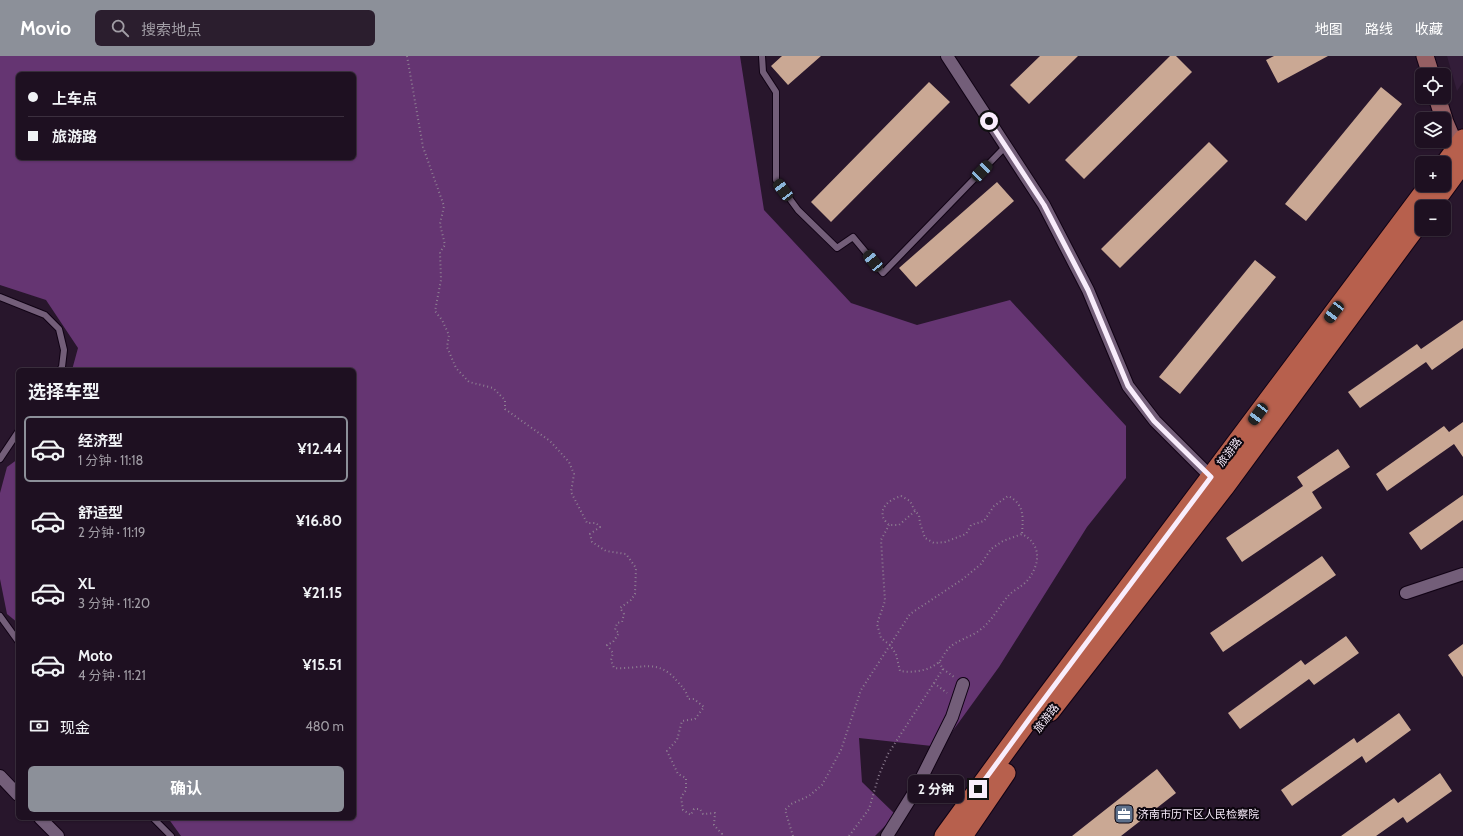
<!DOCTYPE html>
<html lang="zh">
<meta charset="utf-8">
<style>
:root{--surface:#1e1021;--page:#2b1e2e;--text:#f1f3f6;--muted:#a19da5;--line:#3c303f;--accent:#8c9099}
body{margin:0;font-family:Cabin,"Noto Sans SC",sans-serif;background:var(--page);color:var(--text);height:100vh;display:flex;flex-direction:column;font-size:15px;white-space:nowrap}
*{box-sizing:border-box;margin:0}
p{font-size:13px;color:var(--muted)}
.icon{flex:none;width:22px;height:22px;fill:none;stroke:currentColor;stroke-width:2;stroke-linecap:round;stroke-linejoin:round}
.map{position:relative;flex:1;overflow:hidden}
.panel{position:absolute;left:16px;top:312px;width:340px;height:452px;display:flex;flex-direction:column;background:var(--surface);border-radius:6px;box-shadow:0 1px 3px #0004,0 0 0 1px var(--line)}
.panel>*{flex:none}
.banner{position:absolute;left:16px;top:16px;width:340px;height:88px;border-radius:6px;box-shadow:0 1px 3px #0004,0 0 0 1px var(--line);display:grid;align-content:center;height:88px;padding:0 12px;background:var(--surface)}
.controls{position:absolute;left:1415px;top:12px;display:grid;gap:8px}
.controls a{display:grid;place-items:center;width:36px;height:36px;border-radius:6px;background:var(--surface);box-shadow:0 1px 3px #0004,0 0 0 1px var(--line);font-size:20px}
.end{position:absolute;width:18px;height:18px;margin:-9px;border:5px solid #f9edfc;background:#111;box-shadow:0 0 0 2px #111}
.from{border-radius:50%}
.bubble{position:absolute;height:28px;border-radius:6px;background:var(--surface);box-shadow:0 1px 3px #0004,0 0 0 1px var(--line);font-size:13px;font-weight:700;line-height:28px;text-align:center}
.car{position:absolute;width:12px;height:24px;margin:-12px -6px;border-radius:5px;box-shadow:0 0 3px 1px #0007;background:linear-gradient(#222 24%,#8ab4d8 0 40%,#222 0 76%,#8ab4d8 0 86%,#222 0)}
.banner b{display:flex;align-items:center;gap:14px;height:38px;font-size:15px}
.banner b+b{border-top:1px solid var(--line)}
.banner i{width:10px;height:10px;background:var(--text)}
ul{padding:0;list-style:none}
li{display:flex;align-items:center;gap:12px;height:66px;margin:0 8px 6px;padding:0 4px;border:2px solid transparent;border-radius:6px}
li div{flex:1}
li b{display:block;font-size:15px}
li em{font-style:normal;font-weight:700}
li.current{border-color:var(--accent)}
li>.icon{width:36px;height:36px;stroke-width:1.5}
h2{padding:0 12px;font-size:18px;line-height:48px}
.pay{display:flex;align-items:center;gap:10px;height:44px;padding:0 12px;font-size:15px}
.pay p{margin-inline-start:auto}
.action{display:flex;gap:8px;margin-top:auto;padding:8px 12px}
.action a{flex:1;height:46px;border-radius:6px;background:var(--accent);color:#fff;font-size:16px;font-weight:700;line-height:46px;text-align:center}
header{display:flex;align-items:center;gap:24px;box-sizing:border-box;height:56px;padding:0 20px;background:var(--accent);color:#fff}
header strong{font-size:19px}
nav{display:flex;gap:22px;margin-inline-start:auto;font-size:14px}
.search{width:280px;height:36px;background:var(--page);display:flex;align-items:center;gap:10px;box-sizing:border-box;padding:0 14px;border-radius:6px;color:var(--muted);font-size:15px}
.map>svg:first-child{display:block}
.built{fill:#331d39}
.forest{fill:#653572;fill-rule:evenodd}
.building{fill:#caa894}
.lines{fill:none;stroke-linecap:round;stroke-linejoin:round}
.lane-casing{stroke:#100214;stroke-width:8}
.street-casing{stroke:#100214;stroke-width:14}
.secondary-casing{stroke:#100214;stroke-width:19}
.primary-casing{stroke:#100214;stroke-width:21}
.path{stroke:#8e7f92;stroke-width:2;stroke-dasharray:1 3;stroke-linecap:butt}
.lane{stroke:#735e79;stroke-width:6}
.street{stroke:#735e79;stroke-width:12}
.secondary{stroke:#955f63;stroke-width:17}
.primary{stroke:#b7604d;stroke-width:19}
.route{stroke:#f9edfc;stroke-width:5}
.labels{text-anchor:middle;stroke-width:4;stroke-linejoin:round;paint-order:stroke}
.street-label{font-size:11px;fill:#f9edfc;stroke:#0c050e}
.poi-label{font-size:11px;fill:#f9edfc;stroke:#0c050e;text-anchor:start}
</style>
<header>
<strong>Movio</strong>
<div class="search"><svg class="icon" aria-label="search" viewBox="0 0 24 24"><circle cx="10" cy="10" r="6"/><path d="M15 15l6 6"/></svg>搜索地点</div>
<nav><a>地图</a><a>路线</a><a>收藏</a></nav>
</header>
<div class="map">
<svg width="1463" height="780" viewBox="0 0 1463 780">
<rect width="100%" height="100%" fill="#28162c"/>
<path class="built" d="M1447,0h16v26l-6,9z"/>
<path class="forest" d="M0,0h740l24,154 87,93 66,22 93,-25 116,126v52l-39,49 -88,140 -58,80 -82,-9 3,44 34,33 -21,21h-694l-13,-18h186v-448h-282l6,-22 -32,-48 -46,-15zM18,18h336v84h-336z
M18,403v164l-11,-9 -7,-35v-86l7,-26z"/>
<path class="building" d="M782,0h39l-33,29 -17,-19z
M1040,0h38l-49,48 -19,-19z
M1170,0h6l16,16 -108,107 -19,-19z
M1274,0h54l-50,27 -12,-23z
M929,26l21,20 -119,120 -20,-20z
M1381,31l21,17 -96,117 -21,-17z
M1209,86l19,19 -108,107 -19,-19z
M997,126l17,19 -98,86 -17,-19z
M1255,204l21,17 -96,117 -21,-17z
M1463,264v28l-31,22 -6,-8 -66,46 -12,-16 69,-48 4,5z
M1463,366v35l-9,-13 -67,47 -11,-17 68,-48 5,6z
M1338,393l12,18 -38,25 10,16 -80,54 -16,-24 77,-52 -6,-9z
M1463,439v25l-42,30 -12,-17z
M1322,500l14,19 -113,77 -13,-19z
M1346,580l13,17 -45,32 -5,-6 -69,50 -12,-16 73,-53 4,5z
M1463,588v33l-15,-22z
M1399,657l12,17 -45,33 -4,-7 -70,50 -11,-16 73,-52 3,5z
M1157,713l19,24 -55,43h-49z
M1440,717l12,18 -45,32 -4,-6 -27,19h-35l53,-38 4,5z"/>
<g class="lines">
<defs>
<path id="lane" d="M762,0l1,16 13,20v88l22,30 39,38 16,-11 30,36 122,-126
M0,241l45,18 14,14 5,21 -2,17 -2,3
M0,403l18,-27
M0,560l18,25
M153,762l18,18"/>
<path id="street" d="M947,0l97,149 44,85 40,96 27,35 60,60
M1406,537l57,-19
M0,720l18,19
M40,762l18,18
M887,780l28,-45 37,-74 11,-33"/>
<path id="secondary" d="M1425,0l6,19
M1437,41l7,22
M1444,64l12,28 3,12"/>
<path id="primary" d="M1444,109l19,-26
M1431,151l32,-44
M1050,656l174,-224 198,-269
M944,780l86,-118 399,-533
M963,780l43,-63"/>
</defs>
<use href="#lane" class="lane-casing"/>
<use href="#street" class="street-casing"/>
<use href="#secondary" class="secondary-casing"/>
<use href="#primary" class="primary-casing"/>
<path class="path" d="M407,0l16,91 21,59 -4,18 5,21 -5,7 1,28 -6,31 7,9 7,15 -2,12 9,21 13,14 24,6 12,12v9l45,32 19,21 5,12 -3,18 16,31h9l4,4 -10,7 2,8 14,9 20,3 10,14 -1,26 -4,6 -11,8 4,6 -2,8 -5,1 -2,7 4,3 -6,9 -6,3 6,8 -2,7 3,8c26,2 43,-11 63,13 5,6 10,10 11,18h6l10,8 -9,12 -13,2 -5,19 -10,11 11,23 8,4v12l-5,7 2,13 8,5 3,-6h6l3,5 12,-1 -1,12 8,9 -2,2
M915,455l-16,14h-10c-2,-2 -5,-5 -6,-8 -3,-12 9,-18 18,-21l9,5 5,10 4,4 1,8 5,15 9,5 11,-1 21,-8 5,-9 13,-4 10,-15 14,-10c17,8 15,22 14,38
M943,613l11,8
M934,627l13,10
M793,780l-8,-26 6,-6 18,-8 13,-11 19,-35 20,-60 49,-76 53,-35 18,-15 10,-15 12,-8 19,-7c21,11 18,32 4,48 -5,5 -12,8 -17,13 -10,11 -16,25 -29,35 -9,7 -23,10 -31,18 -4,4 -6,9 -9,13 -10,10 -27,12 -40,10l-4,-17 -6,-9 -9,-7 -4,-14 8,-23 -4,-61 8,-15
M849,780l20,-27 10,-34 9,-21 55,-85 -4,-7"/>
<use href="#lane" class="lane"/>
<use href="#street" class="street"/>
<use href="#secondary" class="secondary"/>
<use href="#primary" class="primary"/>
</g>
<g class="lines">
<path class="route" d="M978,733l52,-71 181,-241 -57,-56 -26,-35 -40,-96 -44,-85 -55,-84"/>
</g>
<defs>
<symbol id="office-square" viewBox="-11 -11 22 22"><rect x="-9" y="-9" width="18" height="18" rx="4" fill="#5c6f8a" stroke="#0c050e"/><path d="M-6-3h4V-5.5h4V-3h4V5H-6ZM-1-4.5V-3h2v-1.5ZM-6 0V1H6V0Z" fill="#fff"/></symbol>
</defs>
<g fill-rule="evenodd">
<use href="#office-square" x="1113" y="747" width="22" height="22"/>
</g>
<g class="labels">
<g class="street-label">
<text transform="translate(1229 396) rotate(-53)" y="4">旅游路</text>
<text transform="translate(1046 662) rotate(-52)" y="4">旅游路</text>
</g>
<g class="poi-label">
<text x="1138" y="762">济南市历下区人民检察院</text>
</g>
</g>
</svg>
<div class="controls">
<a><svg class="icon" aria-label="locate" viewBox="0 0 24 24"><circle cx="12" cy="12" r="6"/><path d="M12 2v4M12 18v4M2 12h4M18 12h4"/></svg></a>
<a><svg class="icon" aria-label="layers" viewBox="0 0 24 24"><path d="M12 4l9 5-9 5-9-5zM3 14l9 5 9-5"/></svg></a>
<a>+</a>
<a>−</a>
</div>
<i class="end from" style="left:989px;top:65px"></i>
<i class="end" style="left:978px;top:733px"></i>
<div class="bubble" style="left:908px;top:719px;width:56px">2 分钟</div>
<i class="car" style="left:982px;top:115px;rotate:44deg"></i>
<i class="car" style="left:783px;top:134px;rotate:323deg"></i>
<i class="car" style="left:873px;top:205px;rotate:321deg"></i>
<i class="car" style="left:1334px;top:256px;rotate:217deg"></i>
<i class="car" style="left:1258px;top:358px;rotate:217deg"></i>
<div class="banner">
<b><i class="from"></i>上车点</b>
<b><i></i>旅游路</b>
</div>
<section class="panel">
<h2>选择车型</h2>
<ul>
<li class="current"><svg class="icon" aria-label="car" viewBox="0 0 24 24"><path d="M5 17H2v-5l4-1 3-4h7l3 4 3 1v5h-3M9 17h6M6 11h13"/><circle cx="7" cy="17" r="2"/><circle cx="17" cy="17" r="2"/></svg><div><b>经济型</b><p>1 分钟 · 11:18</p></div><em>¥12.44</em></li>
<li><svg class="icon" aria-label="car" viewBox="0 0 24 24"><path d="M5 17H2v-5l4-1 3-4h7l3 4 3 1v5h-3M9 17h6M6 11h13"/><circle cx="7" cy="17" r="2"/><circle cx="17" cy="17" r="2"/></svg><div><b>舒适型</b><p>2 分钟 · 11:19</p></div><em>¥16.80</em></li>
<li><svg class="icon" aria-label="car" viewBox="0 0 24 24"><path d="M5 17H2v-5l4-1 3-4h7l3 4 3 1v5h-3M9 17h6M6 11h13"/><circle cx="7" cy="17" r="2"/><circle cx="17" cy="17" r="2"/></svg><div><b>XL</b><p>3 分钟 · 11:20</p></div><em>¥21.15</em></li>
<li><svg class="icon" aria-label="car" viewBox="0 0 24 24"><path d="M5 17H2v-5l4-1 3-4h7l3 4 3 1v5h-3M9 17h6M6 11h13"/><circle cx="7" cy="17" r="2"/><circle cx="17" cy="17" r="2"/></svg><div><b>Moto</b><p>4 分钟 · 11:21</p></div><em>¥15.51</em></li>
</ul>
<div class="pay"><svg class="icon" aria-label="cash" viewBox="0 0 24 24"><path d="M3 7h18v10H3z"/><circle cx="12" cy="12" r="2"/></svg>现金<p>480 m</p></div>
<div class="action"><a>确认</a></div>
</section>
</div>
